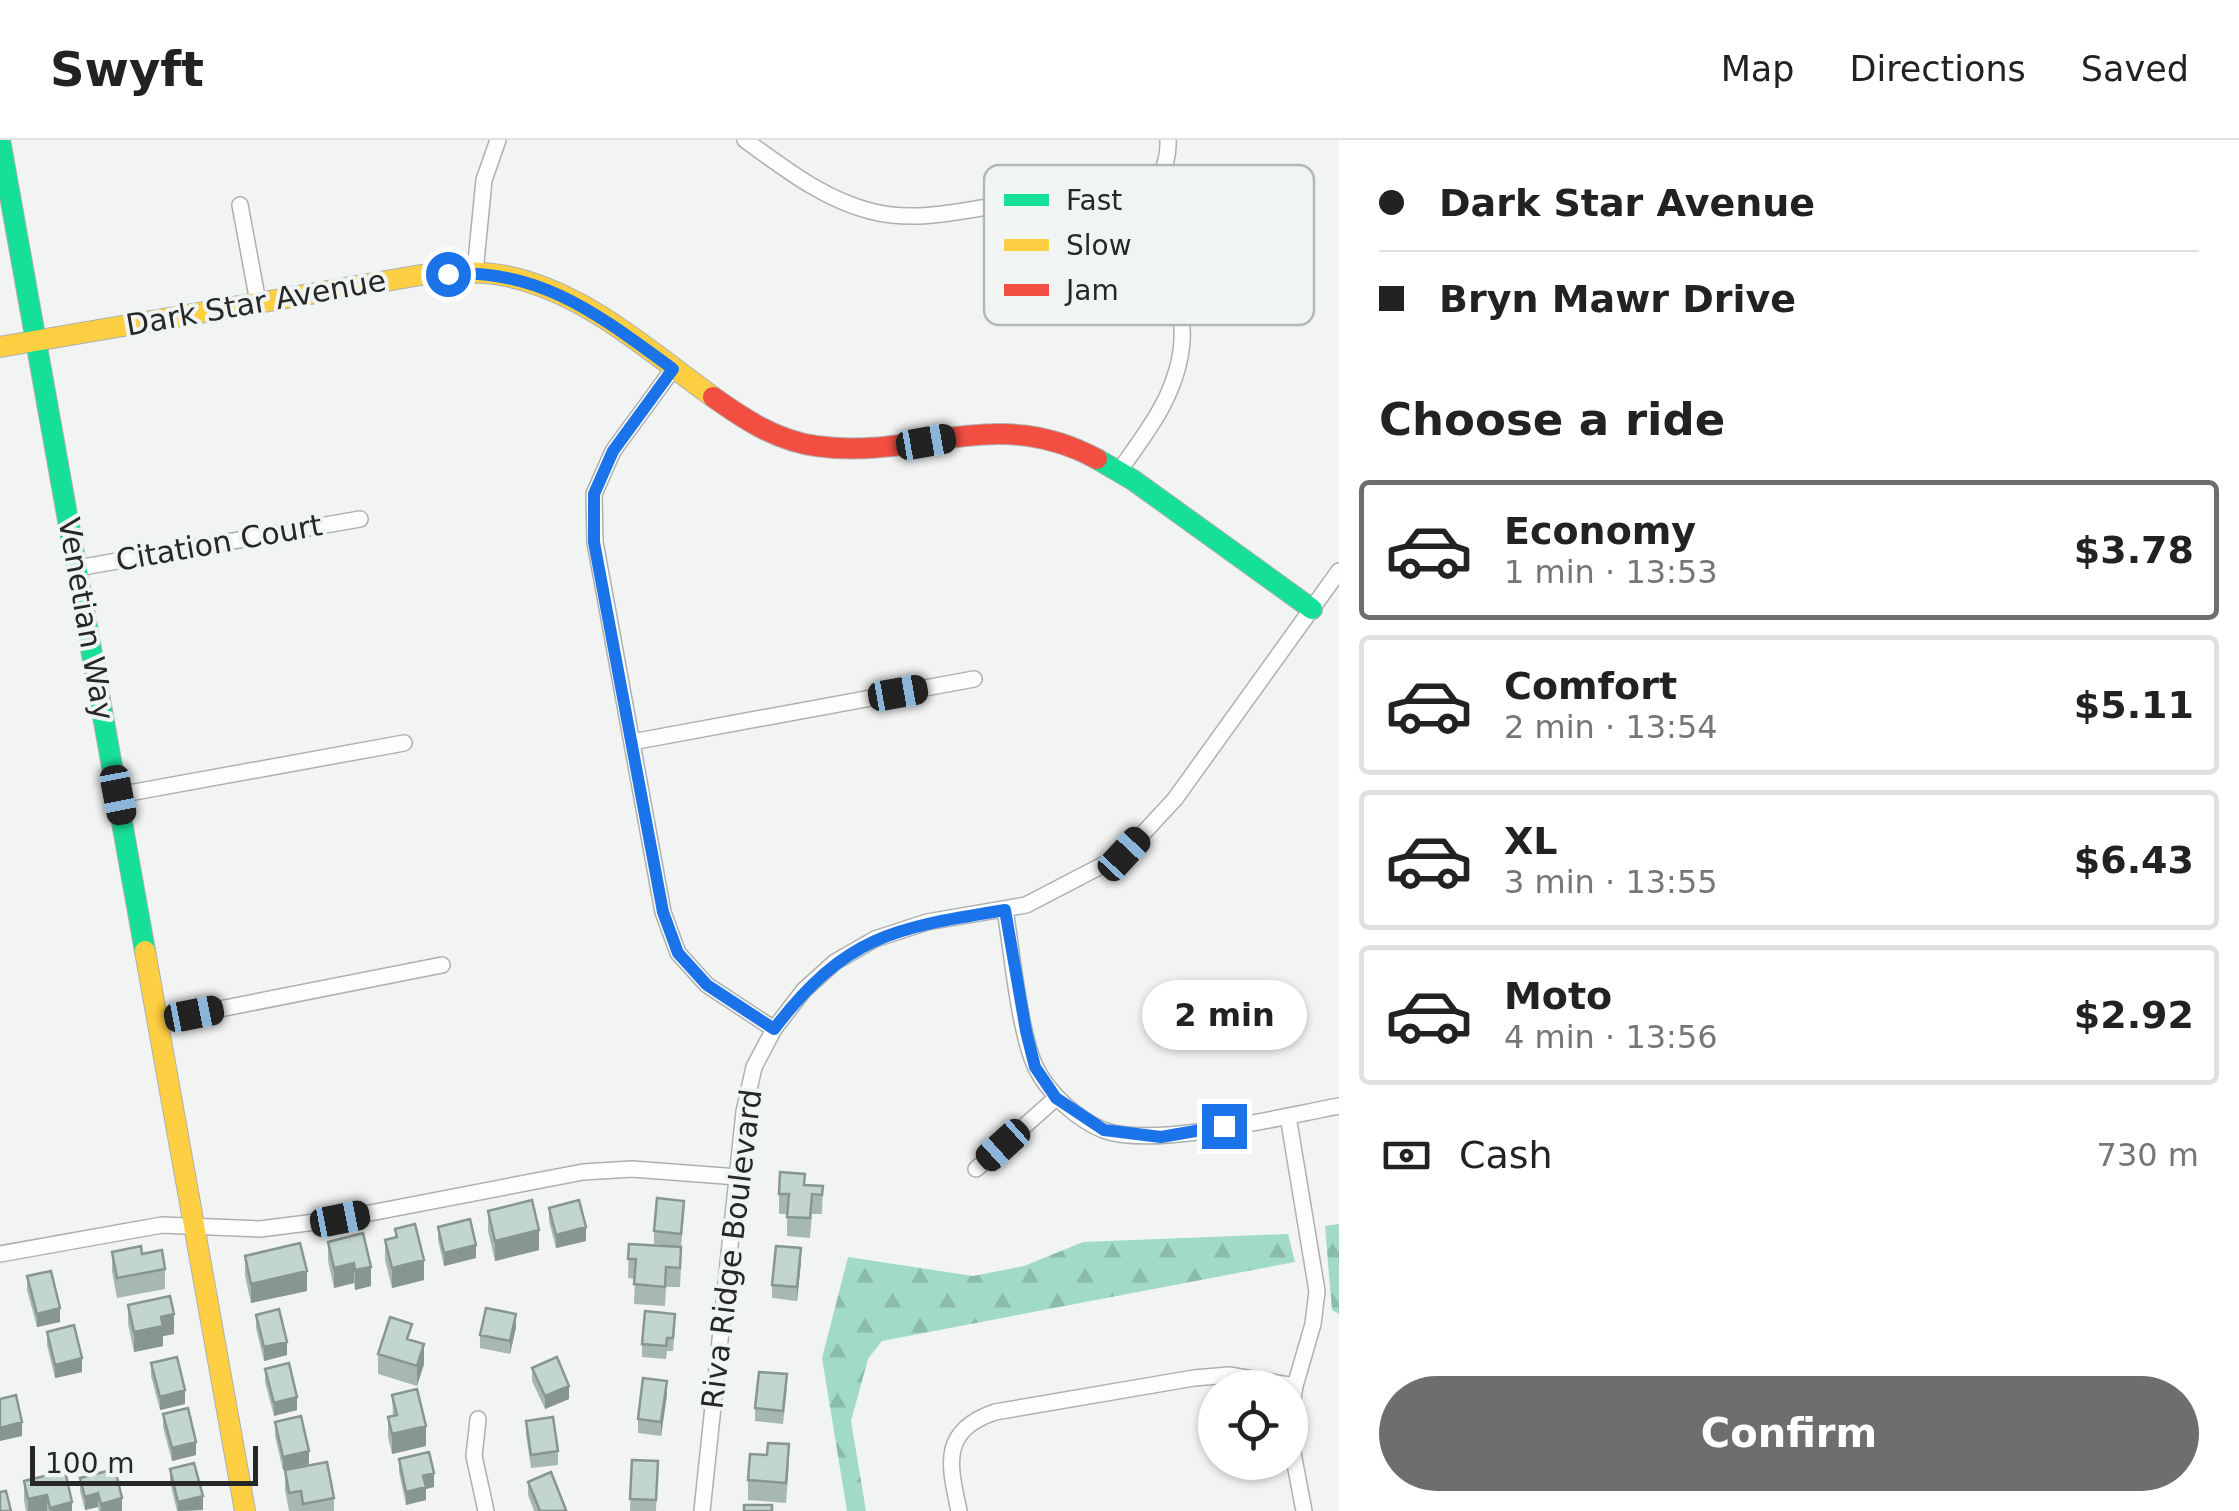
<!DOCTYPE html>
<meta charset="utf-8">
<style>
:root{--surface:#fff;--page:#f2f2f2;--text:#222;--muted:#767676;--line:#e0e0e0;--accent:#6d6f6e}
body{margin:0;font-family:"DejaVu Sans",sans-serif;background:var(--page);color:var(--text);height:100vh;display:flex;flex-direction:column;font-size:38px;white-space:nowrap}
*{box-sizing:border-box;margin:0}
p{font-size:32px;color:var(--muted)}
.icon{flex:none;width:55px;height:55px;fill:none;stroke:currentColor;stroke-width:2;stroke-linecap:round;stroke-linejoin:round}
.map{position:relative;flex:1;overflow:hidden}
.sheet{display:flex;flex-direction:column;background:var(--surface);width:900px}
.sheet>*{flex:none}
.hud{display:grid;align-content:center;height:220px;padding:0 40px;background:var(--surface)}
.buttons{position:absolute;left:1198px;top:1230px;display:grid;gap:20px}
.buttons a{display:grid;place-items:center;width:110px;height:110px;border-radius:50%;background:var(--surface);box-shadow:0 2px 8px #0004;font-size:50px}
.scale{position:absolute;left:30px;bottom:25px;width:228px;box-sizing:border-box;padding-left:10px;border:5px solid #262726;border-top:0;font-size:28px;line-height:35px;white-space:nowrap;color:#262726;-webkit-text-stroke:8px #f0f5f3;paint-order:stroke}
.end{position:absolute;width:45px;height:45px;margin:-22px;border:12px solid #1a73e8;background:#fff;box-shadow:0 0 0 5px #fff}
.from{border-radius:50%}
.bubble{position:absolute;height:70px;border-radius:35px;background:var(--surface);box-shadow:0 2px 8px #0004;font-size:32px;font-weight:600;line-height:70px;text-align:center}
.car{position:absolute;width:30px;height:60px;margin:-30px -15px;border-radius:12px;box-shadow:0 0 8px 2px #0007;background:linear-gradient(#222 24%,#8ab4d8 0 40%,#222 0 76%,#8ab4d8 0 86%,#222 0)}
.hud b{display:flex;align-items:center;gap:35px;height:95px;font-size:38px}
.hud b+b{border-top:2px solid var(--line)}
.hud i{width:25px;height:25px;background:var(--text)}
ul{padding:0;list-style:none}
li{display:flex;align-items:center;gap:30px;height:140px;margin:0 20px 15px;padding:0 20px;border:5px solid var(--line);border-radius:10px}
li div{flex:1}
li b{display:block;font-size:38px}
li em{font-style:normal;font-weight:600}
li.current{border-color:var(--accent)}
li>.icon{width:90px;height:90px;stroke-width:1.5}
h2{padding:0 40px;font-size:45px;line-height:120px}
.pay{display:flex;align-items:center;gap:25px;height:110px;padding:0 40px;font-size:38px}
.pay p{margin-inline-start:auto}
.action{display:flex;gap:20px;margin-top:auto;padding:20px 40px}
.action a{flex:1;height:115px;border-radius:60px;background:var(--accent);color:#fff;font-size:40px;font-weight:600;line-height:115px;text-align:center}
header{display:flex;align-items:center;gap:60px;box-sizing:border-box;height:140px;padding:0 50px;background:var(--surface);border-bottom:2px solid var(--line)}
header strong{font-size:48px}
nav{display:flex;gap:55px;margin-inline-start:auto;font-size:35px}
main{display:flex;flex:1;min-height:0}
.map>svg:first-child{display:block}
.forest{fill:url(#forest-firs)}
.lines{fill:none;stroke-linecap:round;stroke-linejoin:round}
.street-casing{stroke:#adb0af;stroke-width:18}
.fast-casing{stroke:#adb0af;stroke-width:22}
.slow-casing{stroke:#adb0af;stroke-width:22}
.jam-casing{stroke:#adb0af;stroke-width:22}
.street{stroke:#fdfdfd;stroke-width:15}
.fast{stroke:#16e098;stroke-width:20}
.slow{stroke:#ffcf43;stroke-width:20}
.jam{stroke:#f24e42;stroke-width:20}
.wall{fill:#a7b8b1}
.shaded-wall{fill:#889690}
.building{fill:#c2d6ce;stroke:#889690;stroke-width:2.5}
.route{stroke:#1a73e8;stroke-width:12}
.labels{text-anchor:middle;stroke-width:8;stroke-linejoin:round;paint-order:stroke}
.street-label{font-size:30px;fill:#262726;stroke:#f0f5f3}
.key{fill:#f0f5f3;stroke:#b3b7b6;stroke-width:2.5}
.key-label{font-size:28px;fill:#262726}
</style>
<header>
<strong>Swyft</strong>
<nav><a>Map</a><a>Directions</a><a>Saved</a></nav>
</header>
<main>
<div class="map">
<svg width="1339" height="1371" viewBox="0 0 1339 1371">
<defs>
<pattern id="forest-firs" width="22" height="20" patternUnits="userSpaceOnUse" patternTransform="scale(2.5)"><rect width="22" height="20" fill="#a2dbc5"/><path d="M5 1l3.5 6h-7zM16 11l3.5 6h-7z" fill="#8bbca9"/></pattern>
</defs>
<rect width="100%" height="100%" fill="#f1f4f3"/>
<path class="forest" d="M1339,1084v90l-7,-4 -7,-84z
M1288,1094l7,28 -413,79 -14,18 -17,62 15,90h-19l-25,-153 26,-101 125,19 51,-10 59,-24z"/>
<g class="lines">
<defs>
<path id="street" d="M745,0c39,28 78,59 125,71 64,17 125,-14 189,-10 72,5 136,83 121,156 -8,44 -35,77 -60,113
M240,65l18,97
M1127,88c18,-25 43,-55 41,-88
M475,132l9,-92 14,-40
M673,229l-60,82 -19,43 1,48 68,370 15,41 29,32 67,44
M77,428l283,-49
M632,602l342,-63
M118,655l286,-52
M1005,770c7,41 14,123 31,158 13,26 41,51 67,62 50,19 181,-14 236,-24
M159,881l283,-56
M1288,976l29,175 -4,33 -18,62 -5,33 2,29 12,63
M976,1029l80,-71
M0,1114l162,-29 98,4 79,-10 244,-47 49,-3 106,8
M478,1279l-4,37 12,55
M702,1371l42,-399 10,-45 20,-38 30,-39 31,-28 40,-23 52,-17 99,-17 98,-51 51,-55 164,-228
M959,1371c-10,-47 -19,-80 36,-99l199,-34 35,-3 66,11"/>
<path id="fast" d="M0,0l145,811
M1097,319l36,21 179,129"/>
<path id="slow" d="M0,207l421,-72c29,-2 57,-5 85,1 79,16 143,75 207,121
M145,811l100,560"/>
<path id="jam" d="M713,257c31,22 64,44 103,49 101,15 179,-43 281,13"/>
</defs>
<use href="#street" class="street-casing"/>
<use href="#fast" class="fast-casing"/>
<use href="#slow" class="slow-casing"/>
<use href="#jam" class="jam-casing"/>
<use href="#street" class="street"/>
<use href="#fast" class="fast"/>
<use href="#slow" class="slow"/>
<use href="#jam" class="jam"/>
</g>
<path class="wall" d="M805,1045l18,1 -1,28h-10l-2,24 -23,-2v-22h-8v-20z
M549,1068l37,33 -30,7 -7,-27z
M488,1071l51,39 -44,11 -7,-30z
M684,1074l-3,33 -27,-3v-13z
M438,1087l38,31 -32,8 -6,-26z
M395,1089l29,51 -32,8 -7,-28v-20l10,-2z
M363,1093l8,53 -16,4 -1,-7 -20,5 -6,-27v-19z
M629,1104l52,23 -1,20h-14l-1,19 -31,-2 1,-25 -7,-1z
M112,1112l30,2 23,15v20l-48,9 -5,-27z
M245,1116l62,35 -56,12 -6,-27z
M801,1122l-4,39 -25,-3v-13z
M27,1136l33,46 -23,5 -10,-37z
M128,1165l46,29 -11,2v10l-29,6 -6,-28z
M256,1175l31,40 -23,6 -8,-33z
M516,1187l-6,27 -30,-6v-13z
M675,1187l-2,24h-6l-1,8 -24,-2v-13z
M47,1192l35,40 -27,6 -8,-33z
M412,1200l12,24 -7,22 -39,-12v-20z
M151,1223l34,41 -25,6 -9,-34z
M532,1228l37,31 -24,10 -13,-28z
M265,1229l32,41 -23,6 -9,-34z
M787,1248l-4,36 -28,-3v-13z
M667,1254l-6,42 -23,-3v-14z
M392,1255l34,51 -34,8 -4,-17v-20l5,-1z
M163,1274l33,41 -24,6 -9,-34z
M526,1281l32,30v14l-27,3 -5,-34z
M275,1282l34,42 -26,6 -8,-34z
M767,1315l22,9 -3,39 -38,-3v-20z
M399,1319l35,28 -8,2v11l-20,5 -7,-33z
M632,1320l26,1 -2,50h-26z
M170,1329l33,41 -26,1 -7,-29z
M285,1330l49,28v13h-45l-4,-21z
M80,1338l42,33h-23l-1,-4 -13,3 -5,-19z
M24,1341l48,30h-46l-2,-10z
M528,1342l38,29h-32l-6,-16z"/>
<path class="shaded-wall" d="M586,1087v14l-30,7v-13z
M539,1090v20l-44,11v-20z
M476,1105v13l-32,8v-13z
M801,1108v14l-4,39v-14z
M424,1120v20l-32,8v-20z
M354,1123v20l-20,5v-20z
M371,1127v19l-16,4v-20z
M307,1131v20l-56,12v-19z
M60,1168v14l-23,5v-13z
M174,1174v20l-11,2v10l-29,6v-20l27,-15z
M516,1174v13l-6,27v-13z
M287,1202v13l-23,6v-14z
M424,1204v20l-7,22v-20z
M82,1218v14l-27,6v-13z
M667,1241v13l-6,42v-14z
M569,1246v13l-24,10v-13z
M185,1250v14l-25,6v-13z
M297,1257v13l-23,6v-13z
M22,1282v14l-22,5v-13z
M426,1286v20l-34,8v-20z
M196,1302v13l-24,6v-13z
M309,1311v13l-26,6v-13z
M434,1333v14l-8,2v11l-20,5v-13l17,-16z
M98,1353v14l-13,3v-13z
M47,1355v16h-19v-12z
M203,1356v14l-25,1v-9z
M122,1358v13h-21v-7z
M72,1362v9h-22v-3z"/>
<path class="building" d="M780,1032l25,2 -1,11 19,1 -1,9 -10,-1 -2,24 -23,-1 2,-23h-10z
M657,1058l27,3 -3,33 -27,-3z
M532,1060l7,30 -44,11 -7,-30z
M579,1060l7,27 -30,8 -7,-27z
M470,1079l6,26 -32,8 -6,-26z
M415,1084l9,36 -32,8 -7,-28 12,-3 -2,-8z
M363,1093l8,34 -16,3 -1,-7 -20,5 -6,-26z
M300,1103l7,28 -56,13 -6,-28z
M629,1104l52,3 -1,21 -14,-1 -1,20 -31,-3 2,-25h-8z
M141,1106l1,8 20,-4 3,19 -48,9 -5,-26z
M776,1106l25,2 -4,39 -25,-2z
M51,1131l9,37 -23,6 -10,-38z
M170,1156l4,18 -13,3 2,9 -29,6 -6,-27z
M486,1168l30,6 -6,27 -30,-6z
M279,1169l8,33 -23,5 -8,-32z
M645,1171l30,3 -2,24h-6l-1,8 -24,-2z
M390,1177l22,7 -5,15 17,5 -7,22 -39,-12z
M74,1185l8,33 -27,7 -8,-33z
M177,1217l8,33 -25,7 -9,-34z
M557,1217l12,29 -24,10 -13,-28z
M289,1223l8,34 -23,6 -9,-34z
M759,1232l28,2 -4,37 -28,-3z
M643,1238l24,3 -6,41 -23,-3z
M417,1249l9,37 -34,8 -4,-17 9,-2 -5,-20z
M16,1255l6,27 -22,6v-29z
M188,1268l8,34 -24,6 -9,-34z
M301,1276l8,35 -26,6 -8,-35z
M553,1277l5,34 -27,4 -5,-34z
M768,1303l21,1 -3,39 -38,-3 2,-26 17,1z
M429,1312l5,21 -11,3 3,11 -20,5 -7,-33z
M632,1320l26,1 -2,39 -26,-1z
M327,1322l7,36 -31,6 -2,-13 -12,2 -4,-23z
M194,1323l9,33 -25,6 -8,-33z
M115,1329l7,29 -21,6 -3,-11 -13,4 -5,-19z
M65,1331l7,31 -22,6 -3,-13 -19,4 -4,-18z
M551,1332l15,38 -4,1h-22l-12,-29z
M6,1351l5,20h-11v-19z
M744,1365h28v6h-28z"/>
<g class="lines">
<path class="route" d="M448,134c94,-6 153,43 225,95l-60,82 -19,43v48l69,370 15,41 29,32 67,44c72,-94 120,-101 231,-119l21,121 9,36 21,31 48,32 57,7 63,-11"/>
</g>
<g class="labels">
<g class="street-label">
<text transform="translate(256 163) rotate(-10)" y="10">Dark Star Avenue</text>
<text transform="translate(219 403) rotate(-10)" y="10">Citation Court</text>
<text transform="translate(86 479) rotate(80)" y="10">Venetian Way</text>
<text transform="translate(732 1109) rotate(-83)" y="10">Riva Ridge Boulevard</text>
</g>
</g>
<rect x="984" y="25" width="330" height="160" rx="15" class="key"/>
<rect x="1004" y="54" width="45" height="12" fill="#16e098"/>
<rect x="1004" y="99" width="45" height="12" fill="#ffcf43"/>
<rect x="1004" y="144" width="45" height="12" fill="#f24e42"/>
<g class="key-label">
<text x="1066" y="70">Fast</text>
<text x="1066" y="115">Slow</text>
<text x="1066" y="160">Jam</text>
</g>
</svg>
<div class="buttons">
<a><svg class="icon" aria-label="locate" viewBox="0 0 24 24"><circle cx="12" cy="12" r="6"/><path d="M12 2v4M12 18v4M2 12h4M18 12h4"/></svg></a>
</div>
<div class="scale">100 m</div>
<i class="end from" style="left:448px;top:134px"></i>
<i class="end" style="left:1224px;top:986px"></i>
<div class="bubble" style="left:1142px;top:840px;width:165px">2 min</div>
<i class="car" style="left:926px;top:302px;rotate:80deg"></i>
<i class="car" style="left:898px;top:553px;rotate:80deg"></i>
<i class="car" style="left:118px;top:655px;rotate:169deg"></i>
<i class="car" style="left:1124px;top:714px;rotate:43deg"></i>
<i class="car" style="left:194px;top:874px;rotate:79deg"></i>
<i class="car" style="left:1003px;top:1005px;rotate:228deg"></i>
<i class="car" style="left:340px;top:1079px;rotate:79deg"></i>
</div>
<section class="sheet">
<div class="hud">
<b><i class="from"></i>Dark Star Avenue</b>
<b><i></i>Bryn Mawr Drive</b>
</div>
<h2>Choose a ride</h2>
<ul>
<li class="current"><svg class="icon" aria-label="car" viewBox="0 0 24 24"><path d="M5 17H2v-5l4-1 3-4h7l3 4 3 1v5h-3M9 17h6M6 11h13"/><circle cx="7" cy="17" r="2"/><circle cx="17" cy="17" r="2"/></svg><div><b>Economy</b><p>1 min · 13:53</p></div><em>$3.78</em></li>
<li><svg class="icon" aria-label="car" viewBox="0 0 24 24"><path d="M5 17H2v-5l4-1 3-4h7l3 4 3 1v5h-3M9 17h6M6 11h13"/><circle cx="7" cy="17" r="2"/><circle cx="17" cy="17" r="2"/></svg><div><b>Comfort</b><p>2 min · 13:54</p></div><em>$5.11</em></li>
<li><svg class="icon" aria-label="car" viewBox="0 0 24 24"><path d="M5 17H2v-5l4-1 3-4h7l3 4 3 1v5h-3M9 17h6M6 11h13"/><circle cx="7" cy="17" r="2"/><circle cx="17" cy="17" r="2"/></svg><div><b>XL</b><p>3 min · 13:55</p></div><em>$6.43</em></li>
<li><svg class="icon" aria-label="car" viewBox="0 0 24 24"><path d="M5 17H2v-5l4-1 3-4h7l3 4 3 1v5h-3M9 17h6M6 11h13"/><circle cx="7" cy="17" r="2"/><circle cx="17" cy="17" r="2"/></svg><div><b>Moto</b><p>4 min · 13:56</p></div><em>$2.92</em></li>
</ul>
<div class="pay"><svg class="icon" aria-label="cash" viewBox="0 0 24 24"><path d="M3 7h18v10H3z"/><circle cx="12" cy="12" r="2"/></svg>Cash<p>730 m</p></div>
<div class="action"><a>Confirm</a></div>
</section>
</main>
